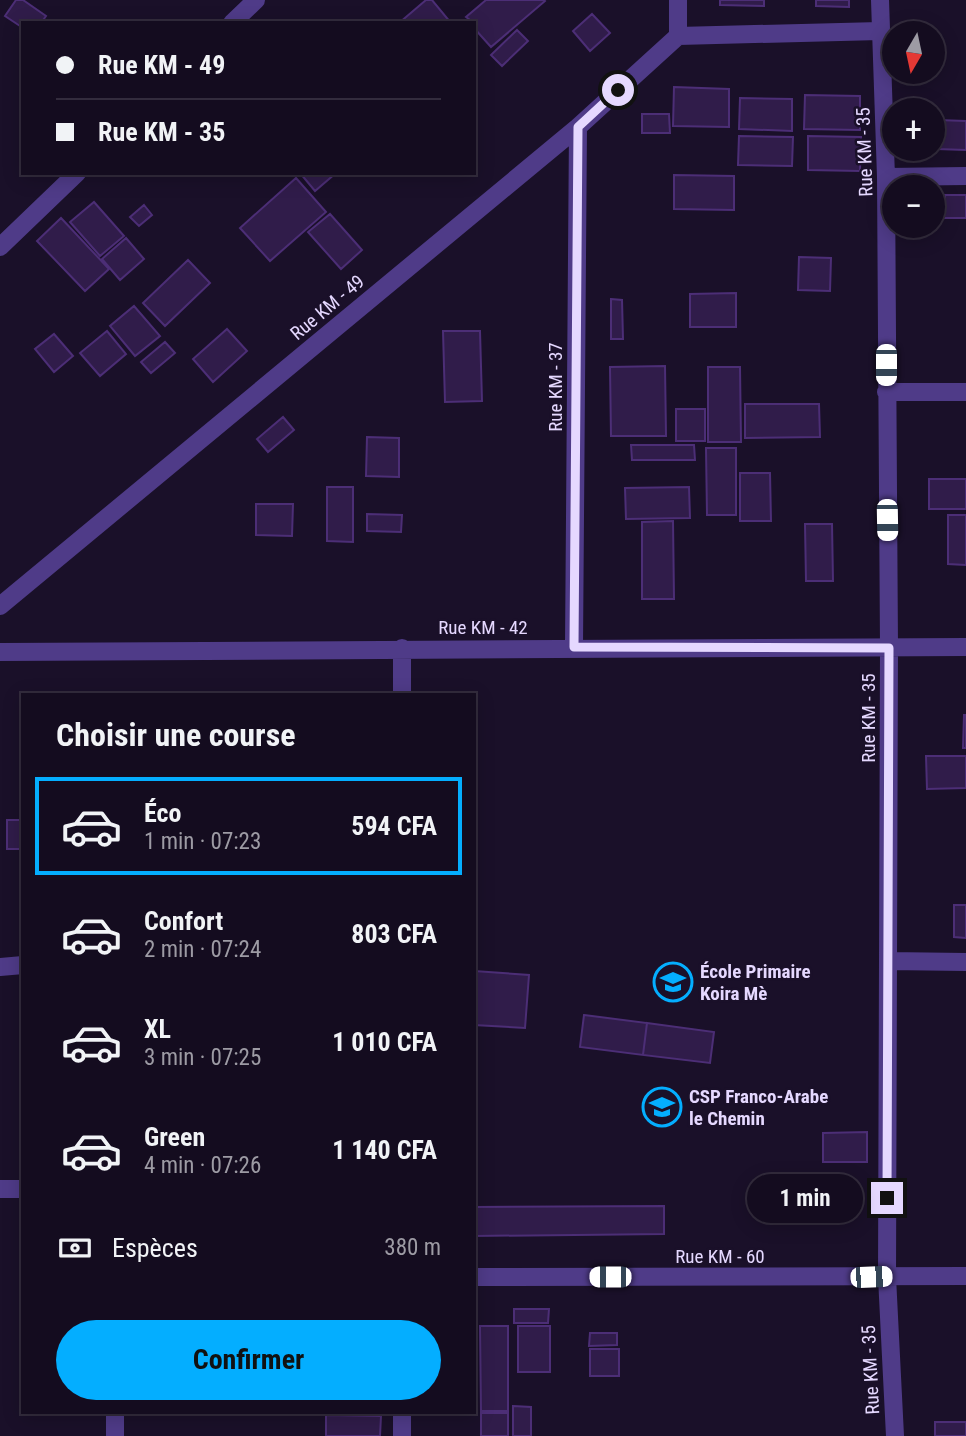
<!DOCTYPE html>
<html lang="fr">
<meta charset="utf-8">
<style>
:root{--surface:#140c1f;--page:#1d1528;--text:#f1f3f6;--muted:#9d9ba4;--line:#332c3d;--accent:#04aeff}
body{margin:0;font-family:"Roboto Condensed",sans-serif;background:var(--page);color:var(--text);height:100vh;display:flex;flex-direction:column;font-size:26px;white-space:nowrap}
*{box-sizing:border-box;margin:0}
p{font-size:23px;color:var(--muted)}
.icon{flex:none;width:38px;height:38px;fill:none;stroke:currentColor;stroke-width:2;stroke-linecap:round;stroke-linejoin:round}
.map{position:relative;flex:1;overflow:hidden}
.drawer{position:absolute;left:21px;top:693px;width:455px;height:721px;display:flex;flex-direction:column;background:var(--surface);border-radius:0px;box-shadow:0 4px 18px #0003,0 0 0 2px var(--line)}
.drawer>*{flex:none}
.top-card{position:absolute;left:21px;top:21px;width:455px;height:154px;border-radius:0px;box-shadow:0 4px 18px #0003,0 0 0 2px var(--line);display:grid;align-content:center;height:154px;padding:0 35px;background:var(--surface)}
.needle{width:46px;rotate:189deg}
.controls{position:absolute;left:882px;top:21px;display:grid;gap:14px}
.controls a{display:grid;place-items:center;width:63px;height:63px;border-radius:50%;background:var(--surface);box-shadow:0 4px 18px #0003,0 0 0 2px var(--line);font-size:35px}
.end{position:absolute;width:32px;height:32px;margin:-16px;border:9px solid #e5d8ff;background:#111;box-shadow:0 0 0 4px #111}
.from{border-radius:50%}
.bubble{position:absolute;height:49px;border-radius:24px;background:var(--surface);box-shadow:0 4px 18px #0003,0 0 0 2px var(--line);font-size:23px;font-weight:700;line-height:49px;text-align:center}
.car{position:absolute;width:21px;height:42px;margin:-21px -10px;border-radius:9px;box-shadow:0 0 5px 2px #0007;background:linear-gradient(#fff 24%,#345 0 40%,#fff 0 76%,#345 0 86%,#fff 0)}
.top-card b{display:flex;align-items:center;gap:24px;height:66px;font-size:26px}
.top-card b+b{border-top:2px solid var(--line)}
.top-card i{width:18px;height:18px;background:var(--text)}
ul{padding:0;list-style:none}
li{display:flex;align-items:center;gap:21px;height:98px;margin:0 14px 10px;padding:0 21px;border:4px solid transparent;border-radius:0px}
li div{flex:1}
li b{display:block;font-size:26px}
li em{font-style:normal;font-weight:700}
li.active{border-color:var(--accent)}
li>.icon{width:63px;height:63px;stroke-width:1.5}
h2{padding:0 35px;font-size:32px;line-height:84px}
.pay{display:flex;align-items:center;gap:18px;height:77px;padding:0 35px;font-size:26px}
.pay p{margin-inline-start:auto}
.button{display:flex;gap:14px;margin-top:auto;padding:14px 35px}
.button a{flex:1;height:80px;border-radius:42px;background:var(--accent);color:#111;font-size:28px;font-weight:700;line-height:80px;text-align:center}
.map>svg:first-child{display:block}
.building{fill:#301c4a;stroke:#4c2e76;stroke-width:2}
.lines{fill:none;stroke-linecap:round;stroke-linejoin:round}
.minor{stroke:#4f3b88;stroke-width:18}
.route{stroke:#e5d8ff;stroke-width:9}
.labels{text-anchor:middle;stroke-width:5;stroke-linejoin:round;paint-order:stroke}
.street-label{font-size:19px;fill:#e5d8ff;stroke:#1a1029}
.poi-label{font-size:19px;font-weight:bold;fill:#e5d8ff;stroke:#1a1029;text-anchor:start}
</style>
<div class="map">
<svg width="966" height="1436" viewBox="0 0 966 1436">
<rect width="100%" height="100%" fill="#1a1029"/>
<path class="building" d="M16,0h7l23,16 -5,7h-18v5l-18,-12z
M426,0h6l19,23h-52z
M486,0h58l1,1 -54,46 -17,-19v-5l-8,-6z
M720,0h44v6l-44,-1z
M816,0h33v7l-33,-1z
M592,14l18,19 -20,18 -17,-20z
M517,30l11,11 -26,25 -11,-11z
M674,87l55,2v38l-56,-1z
M805,95l55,1v34l-56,-1z
M740,98l52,1v32l-53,-2z
M642,114h27l1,19h-28z
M938,120l28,1v29l-29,-1z
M739,136l54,1 -1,29 -54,-1z
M808,136l53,1 -1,34 -52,-1z
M300,173h36l-21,18z
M674,175l60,1v34l-60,-1z
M296,178l30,34 -56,49 -30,-33z
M945,195h21v23h-22z
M94,202l30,34 -24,20 -30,-34z
M144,205l8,10 -13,11 -9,-9z
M330,214l32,36 -21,19 -33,-37z
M61,218l48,51 -24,22 -48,-50z
M126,238l18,21 -24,21 -18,-21z
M799,257l32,1 -1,33 -32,-1z
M188,260l22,23 -45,43 -22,-23z
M736,293v34h-46v-33z
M611,299l11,1 1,39h-12z
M134,306l26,30 -25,20 -25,-30z
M227,329l20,22 -34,31 -20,-23z
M107,331l19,23 -26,22 -20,-23z
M443,331h37l2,70 -37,1z
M54,334l19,22 -19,16 -19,-23z
M165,342l10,11 -24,20 -10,-11z
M665,366l1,70h-55l-1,-69z
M708,367h32l1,75h-33z
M745,404h74l1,33 -75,1z
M676,409h29v32h-29z
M283,417l11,13 -26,22 -11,-13z
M367,437l32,1v39l-33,-1z
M631,445h63l1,15h-63z
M706,448h30v67h-29z
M740,473h30l1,48h-31z
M929,479h37v30h-37z
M327,487h26v55l-26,-1z
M689,487l1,31 -64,1 -1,-31z
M256,504h37l-1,32 -36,-1z
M367,514l35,1 -1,17 -34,-1z
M948,515h18v50l-18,-1z
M673,521l1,78h-32v-77z
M805,524h27l1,57h-27z
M964,715h2v33h-3z
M926,756h40v32l-39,1z
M7,820h16v29h-16z
M954,905h12v33l-12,-1z
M474,971l55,4 -4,53 -51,-3z
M584,1015l63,8 -4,32 -63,-8z
M647,1023l67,9 -4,31 -67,-8z
M867,1132v30h-44v-29z
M664,1206v28l-190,2v-29z
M514,1309h35l-1,14h-34z
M480,1326h28v85h-27z
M518,1326h32v46h-32z
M590,1333h27v12l-28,1z
M590,1349h29v27h-29z
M513,1406l18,1v29h-18z
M481,1413h27v23h-27z
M326,1415l55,1 -1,20h-54z
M935,1422h31v14h-31z"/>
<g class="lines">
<path class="minor" d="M880,0l6,177 3,471 -2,629 8,159
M232,23l24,-23
M678,36l202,-5
M886,177l80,-1
M0,247l77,-74
M886,392h80
M0,606l578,-479 100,-91v-36
M574,647l4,-520
M402,648v47
M0,652l966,-5
M888,961l78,1
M0,967l23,-2
M0,1189h23
M474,1277l492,-1
M115,1436v-24
M402,1436v-24"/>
</g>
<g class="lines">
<path class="route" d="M618,90l-40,37 -4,520 315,1 -2,550"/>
</g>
<defs>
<symbol id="school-ring" viewBox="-11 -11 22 22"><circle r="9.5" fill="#1a1029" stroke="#04aeff" stroke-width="1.5"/><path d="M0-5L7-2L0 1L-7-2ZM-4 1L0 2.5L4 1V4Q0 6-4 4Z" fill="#04aeff"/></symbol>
</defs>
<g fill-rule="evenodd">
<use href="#school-ring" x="651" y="960" width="44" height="44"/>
<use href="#school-ring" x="640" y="1085" width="44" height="44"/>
</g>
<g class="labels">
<g class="street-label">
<text transform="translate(864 152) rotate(-92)" y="7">Rue KM - 35</text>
<text transform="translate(327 307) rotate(-40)" y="7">Rue KM - 49</text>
<text transform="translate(555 387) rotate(-90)" y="7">Rue KM - 37</text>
<text x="483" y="634">Rue KM - 42</text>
<text transform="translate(868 718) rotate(-90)" y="7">Rue KM - 35</text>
<text x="720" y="1263">Rue KM - 60</text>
<text transform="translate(870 1370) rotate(-93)" y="7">Rue KM - 35</text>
</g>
<g class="poi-label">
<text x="700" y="978">École Primaire<tspan x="700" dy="22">Koira Mè</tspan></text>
<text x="689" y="1103">CSP Franco-Arabe<tspan x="689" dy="22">le Chemin</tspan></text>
</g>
</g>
</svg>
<div class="controls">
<a><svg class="needle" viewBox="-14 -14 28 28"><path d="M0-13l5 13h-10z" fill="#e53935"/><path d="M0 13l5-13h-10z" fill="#9d9ba4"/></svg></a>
<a>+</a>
<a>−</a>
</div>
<i class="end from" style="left:618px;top:90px"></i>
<i class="end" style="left:887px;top:1198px"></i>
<div class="bubble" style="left:747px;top:1174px;width:116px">1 min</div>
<i class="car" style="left:886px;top:365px;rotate:180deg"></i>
<i class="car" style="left:887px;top:520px;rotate:179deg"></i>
<i class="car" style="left:610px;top:1277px;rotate:270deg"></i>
<i class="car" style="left:871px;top:1277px;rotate:88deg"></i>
<div class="top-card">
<b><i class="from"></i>Rue KM - 49</b>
<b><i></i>Rue KM - 35</b>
</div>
<section class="drawer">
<h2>Choisir une course</h2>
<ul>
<li class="active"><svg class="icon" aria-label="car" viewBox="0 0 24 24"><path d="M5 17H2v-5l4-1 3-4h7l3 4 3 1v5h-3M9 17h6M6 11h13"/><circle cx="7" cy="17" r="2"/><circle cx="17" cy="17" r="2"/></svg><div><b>Éco</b><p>1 min · 07:23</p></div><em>594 CFA</em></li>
<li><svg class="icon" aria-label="car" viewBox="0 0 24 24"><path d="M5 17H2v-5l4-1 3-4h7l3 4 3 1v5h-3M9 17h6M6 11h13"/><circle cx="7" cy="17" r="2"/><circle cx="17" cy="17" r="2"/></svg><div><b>Confort</b><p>2 min · 07:24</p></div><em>803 CFA</em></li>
<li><svg class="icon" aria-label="car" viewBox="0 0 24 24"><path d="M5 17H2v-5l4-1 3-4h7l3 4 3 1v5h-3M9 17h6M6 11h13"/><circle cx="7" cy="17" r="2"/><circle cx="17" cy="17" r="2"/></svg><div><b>XL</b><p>3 min · 07:25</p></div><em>1 010 CFA</em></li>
<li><svg class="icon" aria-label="car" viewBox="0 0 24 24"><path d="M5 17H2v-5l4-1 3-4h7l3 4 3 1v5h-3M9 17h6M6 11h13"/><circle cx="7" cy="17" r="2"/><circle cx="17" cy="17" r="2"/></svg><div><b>Green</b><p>4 min · 07:26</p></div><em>1 140 CFA</em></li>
</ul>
<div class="pay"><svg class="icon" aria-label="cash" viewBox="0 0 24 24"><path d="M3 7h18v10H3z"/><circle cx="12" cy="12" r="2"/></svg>Espèces<p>380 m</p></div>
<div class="button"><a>Confirmer</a></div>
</section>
</div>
